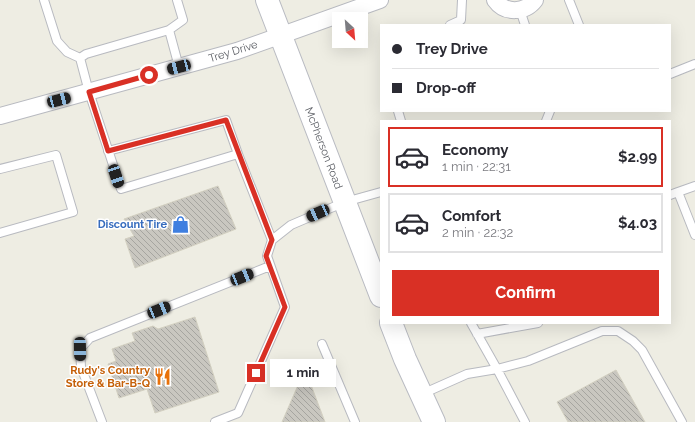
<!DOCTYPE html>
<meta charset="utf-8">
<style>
:root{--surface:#fff;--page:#f7f7f7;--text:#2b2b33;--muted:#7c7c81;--line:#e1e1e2;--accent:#d93025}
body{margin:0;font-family:Raleway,sans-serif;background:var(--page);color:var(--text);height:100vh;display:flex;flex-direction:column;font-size:15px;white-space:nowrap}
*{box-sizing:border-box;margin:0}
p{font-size:13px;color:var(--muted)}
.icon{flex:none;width:22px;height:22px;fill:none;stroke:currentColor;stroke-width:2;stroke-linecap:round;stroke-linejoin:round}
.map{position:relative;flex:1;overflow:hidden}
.panel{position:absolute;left:380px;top:120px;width:291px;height:204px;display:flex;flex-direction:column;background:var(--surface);border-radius:0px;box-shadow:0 4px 16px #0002}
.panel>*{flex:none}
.banner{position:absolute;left:380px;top:24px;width:291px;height:88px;border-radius:0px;box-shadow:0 4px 16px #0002;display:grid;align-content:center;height:88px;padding:0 12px;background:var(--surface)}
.needle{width:26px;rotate:154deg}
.controls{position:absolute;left:332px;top:12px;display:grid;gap:8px}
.controls a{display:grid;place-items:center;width:36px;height:36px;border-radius:0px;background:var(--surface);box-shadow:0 4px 16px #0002;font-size:20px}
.end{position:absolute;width:18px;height:18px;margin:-9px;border:5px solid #d93025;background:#fff;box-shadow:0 0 0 2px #fff}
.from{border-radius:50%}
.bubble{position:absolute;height:28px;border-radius:0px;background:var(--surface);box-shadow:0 4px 16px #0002;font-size:13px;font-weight:700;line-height:28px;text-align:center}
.car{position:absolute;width:12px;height:24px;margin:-12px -6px;border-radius:5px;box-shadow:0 0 3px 1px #0007;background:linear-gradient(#222 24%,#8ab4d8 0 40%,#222 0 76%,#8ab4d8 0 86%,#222 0)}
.banner b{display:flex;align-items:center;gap:14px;height:38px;font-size:15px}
.banner b+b{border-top:1px solid var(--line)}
.banner i{width:10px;height:10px;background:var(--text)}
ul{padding:7px 0 0;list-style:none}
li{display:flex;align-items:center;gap:12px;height:60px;margin:0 8px 6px;padding:0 4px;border:2px solid var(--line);border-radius:0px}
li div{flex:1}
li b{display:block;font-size:15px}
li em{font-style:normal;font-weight:700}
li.selected{border-color:var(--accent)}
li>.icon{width:36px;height:36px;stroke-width:1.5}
.cta{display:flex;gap:8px;margin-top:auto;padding:8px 12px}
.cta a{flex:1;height:46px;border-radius:0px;background:var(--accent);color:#fff;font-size:16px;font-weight:700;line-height:46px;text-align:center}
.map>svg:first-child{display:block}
.building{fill:url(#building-back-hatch);stroke:#d3d0c1}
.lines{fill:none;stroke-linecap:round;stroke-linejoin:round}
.service-casing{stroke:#b8bac0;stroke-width:10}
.minor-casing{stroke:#b8bac0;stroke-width:18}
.secondary-casing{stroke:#b9bbc2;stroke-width:24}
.service{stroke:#fff;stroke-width:8}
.minor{stroke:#fff;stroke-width:16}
.secondary{stroke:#fff;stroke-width:22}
.route{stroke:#d93025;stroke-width:5}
.labels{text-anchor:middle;stroke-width:3;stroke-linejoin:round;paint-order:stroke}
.street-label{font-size:11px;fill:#5b5e64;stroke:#fff}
.shop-label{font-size:11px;font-weight:bold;fill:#366cbe;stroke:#fff;text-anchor:end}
.food-label{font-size:11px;font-weight:bold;fill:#c56008;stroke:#fff;text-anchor:end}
</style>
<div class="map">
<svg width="695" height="422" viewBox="0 0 695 422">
<defs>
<pattern id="building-back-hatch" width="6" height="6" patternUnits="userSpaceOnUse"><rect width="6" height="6" fill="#c9c7c0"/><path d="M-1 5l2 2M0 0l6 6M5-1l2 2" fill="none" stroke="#a6a5a0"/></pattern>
</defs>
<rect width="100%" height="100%" fill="#eeede3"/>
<path class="building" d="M218,186l18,43 -101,39 -10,-29 9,-3 -10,-17z
M195,317l24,75 -64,21 -8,-24 -28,9 -11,-34 8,-3 -4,-12 23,-8 -3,-8 21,-7 5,3z
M305,369l20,53h-43z
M616,370l29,52h-77l-11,-20z"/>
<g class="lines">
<defs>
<path id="service" d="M44,0l13,41 10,11 13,6
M177,0l6,20 -14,10 10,37
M569,0l10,25
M520,10l5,15
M450,25l11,-5 1,-20
M169,30l-83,24 -6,4 9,34 32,97 117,-35 34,86
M670,74l25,-10
M398,111l3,10
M546,121l4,-10
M108,151l118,-31 12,34
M0,169l56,-14 17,57 -73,21
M695,186l-17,6 17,43
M670,195l8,-3
M471,323l26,46 31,-8 74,-30h16l15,10 9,9 40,72
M477,334l61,-11
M322,344l33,78
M422,394l45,-20 30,-5 28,53
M102,422l-21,-55 -1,-18 10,-11 180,-72
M215,422l23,-9 47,-106 -18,-51 5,-16 19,-15 54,-23 36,-10"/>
<path id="minor" d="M495,0c10,14 30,13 40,0
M0,116l237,-65 143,-51"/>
<path id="secondary" d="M267,0l114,296
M391,323l14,36 29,63"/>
</defs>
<use href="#service" class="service-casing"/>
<use href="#minor" class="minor-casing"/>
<use href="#secondary" class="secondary-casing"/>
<use href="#service" class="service"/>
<use href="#minor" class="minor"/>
<use href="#secondary" class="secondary"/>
</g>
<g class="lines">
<path class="route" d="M149,75l-60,17 19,59 118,-31 46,120 -6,16 19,51 -29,66"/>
</g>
<defs>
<symbol id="shop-bare" viewBox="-9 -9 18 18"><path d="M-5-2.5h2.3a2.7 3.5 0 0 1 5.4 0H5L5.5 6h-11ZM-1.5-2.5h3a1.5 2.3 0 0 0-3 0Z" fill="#3f7fe0" stroke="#fff" stroke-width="2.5" paint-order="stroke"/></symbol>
<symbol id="restaurant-bare" viewBox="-9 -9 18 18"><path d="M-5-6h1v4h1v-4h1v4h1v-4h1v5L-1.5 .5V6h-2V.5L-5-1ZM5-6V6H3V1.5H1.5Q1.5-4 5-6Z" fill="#e8710a" stroke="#fff" stroke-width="2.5" paint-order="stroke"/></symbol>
</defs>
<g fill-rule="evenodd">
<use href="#shop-bare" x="168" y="212" width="25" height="25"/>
<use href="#restaurant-bare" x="150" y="364" width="25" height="25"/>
</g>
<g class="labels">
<g class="street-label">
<text transform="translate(233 51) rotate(-17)" y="4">Trey Drive</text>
<text transform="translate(324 148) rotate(69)" y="4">McPherson Road</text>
</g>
<g class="shop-label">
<text x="167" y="228">Discount Tire</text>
</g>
<g class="food-label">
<text x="150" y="374">Rudy's Country<tspan x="150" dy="13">Store &amp; Bar-B-Q</tspan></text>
</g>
</g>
</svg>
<div class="controls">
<a><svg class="needle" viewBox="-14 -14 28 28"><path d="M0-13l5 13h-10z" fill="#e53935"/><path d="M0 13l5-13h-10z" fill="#7c7c81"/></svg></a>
</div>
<i class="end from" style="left:149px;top:75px"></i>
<i class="end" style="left:256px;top:373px"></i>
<div class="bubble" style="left:270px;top:359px;width:66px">1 min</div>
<i class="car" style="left:179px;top:67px;rotate:255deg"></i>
<i class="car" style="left:59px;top:100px;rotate:75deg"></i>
<i class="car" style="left:116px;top:176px;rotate:162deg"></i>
<i class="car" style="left:318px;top:213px;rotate:246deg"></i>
<i class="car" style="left:242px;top:277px;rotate:68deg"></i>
<i class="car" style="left:159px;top:310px;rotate:68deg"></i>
<i class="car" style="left:80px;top:349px;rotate:179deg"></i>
<div class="banner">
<b><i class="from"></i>Trey Drive</b>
<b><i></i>Drop-off</b>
</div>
<section class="panel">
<ul>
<li class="selected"><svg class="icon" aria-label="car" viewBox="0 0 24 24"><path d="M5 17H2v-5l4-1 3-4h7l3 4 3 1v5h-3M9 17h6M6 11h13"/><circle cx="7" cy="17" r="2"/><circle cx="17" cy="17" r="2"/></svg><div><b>Economy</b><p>1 min · 22:31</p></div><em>$2.99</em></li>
<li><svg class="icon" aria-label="car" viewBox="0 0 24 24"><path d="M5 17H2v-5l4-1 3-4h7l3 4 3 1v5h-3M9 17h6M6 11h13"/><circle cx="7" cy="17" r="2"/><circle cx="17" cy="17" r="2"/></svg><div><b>Comfort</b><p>2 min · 22:32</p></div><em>$4.03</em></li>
</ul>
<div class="cta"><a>Confirm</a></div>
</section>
</div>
